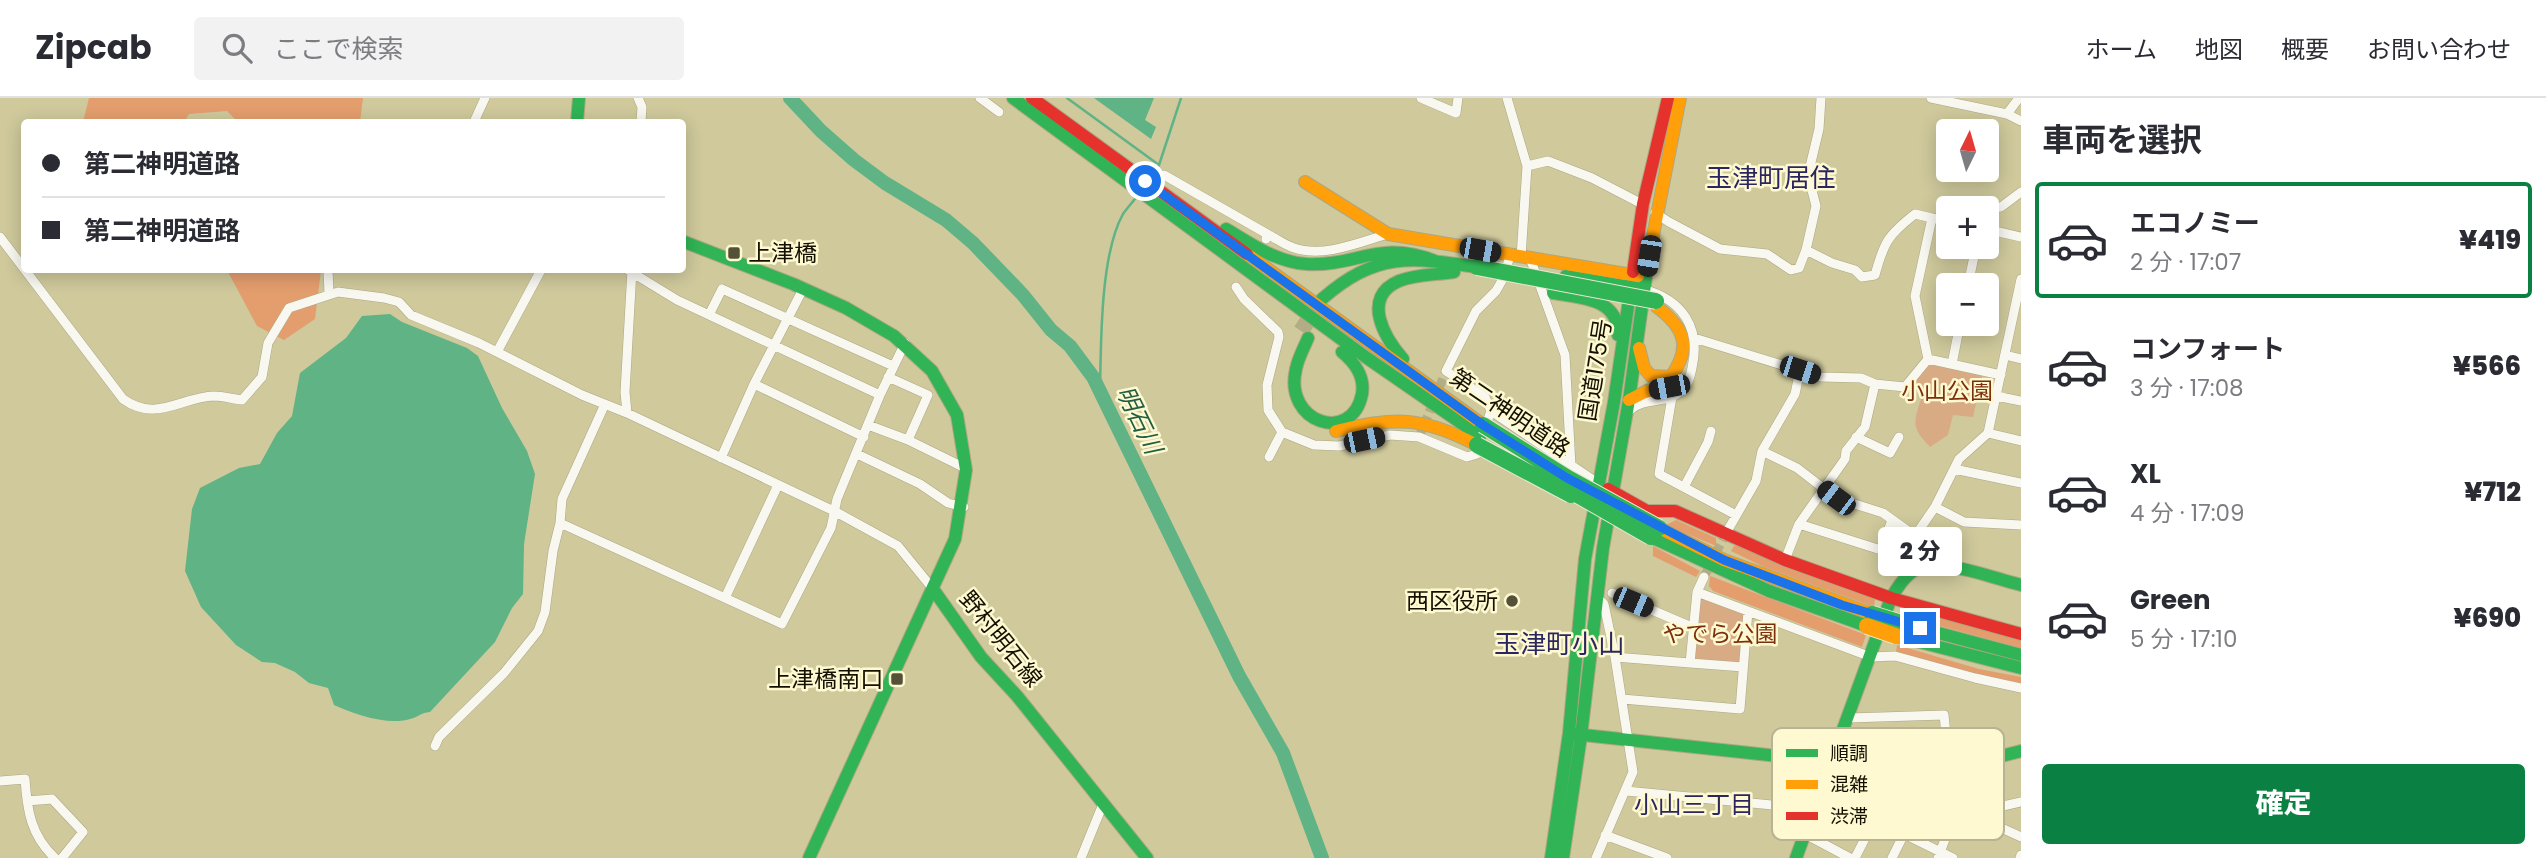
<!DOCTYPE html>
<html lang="ja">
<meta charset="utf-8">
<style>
:root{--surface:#fff;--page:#f2f2f3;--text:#2b2b33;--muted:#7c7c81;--line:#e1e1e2;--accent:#0b8043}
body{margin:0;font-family:Poppins,"Noto Sans JP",sans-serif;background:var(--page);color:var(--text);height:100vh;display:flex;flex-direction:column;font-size:26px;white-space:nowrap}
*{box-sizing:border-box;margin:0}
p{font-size:23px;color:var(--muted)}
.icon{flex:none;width:38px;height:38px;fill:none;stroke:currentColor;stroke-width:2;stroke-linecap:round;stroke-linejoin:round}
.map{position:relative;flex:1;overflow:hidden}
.panel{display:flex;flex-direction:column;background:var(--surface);width:525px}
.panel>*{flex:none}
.hud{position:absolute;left:21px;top:21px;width:665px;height:154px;border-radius:7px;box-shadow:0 4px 18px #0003;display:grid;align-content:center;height:154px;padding:0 21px;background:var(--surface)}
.needle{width:46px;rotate:5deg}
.fabs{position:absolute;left:1936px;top:21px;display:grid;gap:14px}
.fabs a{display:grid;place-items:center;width:63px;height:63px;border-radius:7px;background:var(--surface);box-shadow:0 4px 18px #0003;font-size:35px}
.end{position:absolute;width:32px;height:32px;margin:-16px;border:9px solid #1a73e8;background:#fff;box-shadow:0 0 0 4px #fff}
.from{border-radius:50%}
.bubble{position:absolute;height:49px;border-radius:7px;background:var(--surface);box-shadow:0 4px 18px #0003;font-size:23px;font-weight:800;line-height:49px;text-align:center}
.car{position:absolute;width:21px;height:42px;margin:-21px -10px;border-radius:9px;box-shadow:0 0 5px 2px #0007;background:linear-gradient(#222 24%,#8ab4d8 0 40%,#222 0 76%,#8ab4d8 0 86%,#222 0)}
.hud b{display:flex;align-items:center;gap:24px;height:66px;font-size:26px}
.hud b+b{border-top:2px solid var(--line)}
.hud i{width:18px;height:18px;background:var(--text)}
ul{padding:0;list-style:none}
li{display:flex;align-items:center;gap:21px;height:116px;margin:0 14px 10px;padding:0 7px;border:4px solid transparent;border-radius:7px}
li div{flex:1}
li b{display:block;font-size:26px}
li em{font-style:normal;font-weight:800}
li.selected{border-color:var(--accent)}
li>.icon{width:63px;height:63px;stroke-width:1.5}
h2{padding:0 21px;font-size:32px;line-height:84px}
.button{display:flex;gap:14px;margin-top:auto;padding:14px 21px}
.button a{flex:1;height:80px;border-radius:7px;background:var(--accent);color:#fff;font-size:28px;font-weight:800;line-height:80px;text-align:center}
header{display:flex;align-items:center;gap:42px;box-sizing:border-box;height:98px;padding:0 35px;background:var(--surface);border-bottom:2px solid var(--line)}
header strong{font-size:33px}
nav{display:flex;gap:38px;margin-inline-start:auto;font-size:24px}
.search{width:490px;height:63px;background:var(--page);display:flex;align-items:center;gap:18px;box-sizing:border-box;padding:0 24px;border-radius:7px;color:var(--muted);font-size:26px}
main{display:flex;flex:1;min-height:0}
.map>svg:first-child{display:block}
.green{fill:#d9ab85}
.forest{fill:#e49e6e}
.water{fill:#5fb384}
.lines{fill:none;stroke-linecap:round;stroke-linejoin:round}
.stream{stroke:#5fb384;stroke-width:2.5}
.river{stroke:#5fb384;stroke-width:14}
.street-tunnel{stroke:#b3ad85;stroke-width:9;stroke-dasharray:9 4.5;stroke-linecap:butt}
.highway-tunnel{stroke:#b3ad85;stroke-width:16;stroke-dasharray:16 8;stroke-linecap:butt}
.street-casing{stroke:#aca784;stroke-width:10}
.fast-casing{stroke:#aca784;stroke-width:14}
.slow-casing{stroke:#aca784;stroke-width:14}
.jam-casing{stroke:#aca784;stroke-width:14}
.street{stroke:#f8f7f0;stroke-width:9}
.fast{stroke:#30b455;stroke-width:12}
.slow{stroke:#ff9f0a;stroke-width:12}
.jam{stroke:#e5322d;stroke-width:12}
.fast-bridge-casing{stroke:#e9e7d2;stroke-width:18;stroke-linecap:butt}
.slow-bridge-casing{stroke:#e9e7d2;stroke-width:18;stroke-linecap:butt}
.fast-bridge{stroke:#30b455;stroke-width:16}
.slow-bridge{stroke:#ff9f0a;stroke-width:16}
.route{stroke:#1a73e8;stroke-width:9}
.poi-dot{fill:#555137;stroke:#fef9d1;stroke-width:2.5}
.labels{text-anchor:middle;stroke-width:5;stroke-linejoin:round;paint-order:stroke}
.poi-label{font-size:23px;fill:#141000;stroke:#fef9d1;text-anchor:end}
.street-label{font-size:23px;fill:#141000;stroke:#fef9d1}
.park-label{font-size:23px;fill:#7c2f0c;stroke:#fef9d1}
.water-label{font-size:24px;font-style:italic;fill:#215e43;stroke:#fef9d1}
.neighbourhood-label{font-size:24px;fill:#2a2660;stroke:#fef9d1}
.quarter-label{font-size:26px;fill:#2a2660;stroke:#fef9d1}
.key{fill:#fef9d1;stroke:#b8b392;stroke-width:2}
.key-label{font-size:19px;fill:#141000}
</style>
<header>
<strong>Zipcab</strong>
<div class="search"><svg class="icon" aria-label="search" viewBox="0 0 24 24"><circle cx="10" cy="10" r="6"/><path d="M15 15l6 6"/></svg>ここで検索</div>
<nav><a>ホーム</a><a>地図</a><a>概要</a><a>お問い合わせ</a></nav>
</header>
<main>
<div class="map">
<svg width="2021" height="760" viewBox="0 0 2021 760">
<rect width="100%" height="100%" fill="#cfc99c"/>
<path class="green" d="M1931,265l52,10 -10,44 -20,-2 -5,20 -18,12c-20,-20 -16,-26 -8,-51l-11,-14z
M1703,499l42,16 -5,47 -5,5 -37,-5 -4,-4 6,-57z"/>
<path class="forest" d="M89,0h274l-3,24h-122l-11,-11 -38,3 -5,8h-101z
M227,172h94l-6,49 -31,21 -27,-14z
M1676,422l40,18v8l-50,-21z
M1738,447l137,54 -1,8 -110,-40 -33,-16 3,-5z
M1653,448l47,25 -4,6 -43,-21z
M1710,478l156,59 -4,12 -149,-56 -4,-5z
M1913,511l108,28v11l-117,-32z
M1897,547l82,24 42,8v6l-55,-11 -70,-20z"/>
<path class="water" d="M1094,0h60l-9,22 11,7 -5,12z
M390,216l12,8 65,26 11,8 24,52 25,43 8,23 -11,70 -1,50 -11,14 -17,34 -65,70c-11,1 -11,5 -20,7 -22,7 -56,-5 -76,-14l-6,-17 -19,-5 -14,-11 -20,-9 -13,-1 -26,-17 -35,-38 -16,-36 7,-62 8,-21 39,-20 21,-4 17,-31 15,-17 8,-43 46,-35 16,-22z"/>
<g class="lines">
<path class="stream" d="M1067,0l92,67
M1151,78l8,-11 22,-67
M1100,294c1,-48 0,-137 23,-178 4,-6 10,-12 14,-18"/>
<path class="river" d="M790,0l31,33 33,29 31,23 61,37 27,23 50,52 28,35 19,16 23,31 146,299 44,77 39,105"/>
<path class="street-tunnel" d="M1419,339l27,-66
M1704,479l21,-42"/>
<path class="highway-tunnel" d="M1301,233l16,-24"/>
<defs>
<path id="street" d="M638,0l4,9 -1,15
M980,0l19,14
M1421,0l35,15 2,-15
M1507,0l20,68 -6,91
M1931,0l76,16 14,7
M2007,16l12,-16
M474,24l11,-24
M1527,68l21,-5 44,17 52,27
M1164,77l105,60
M1986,111l15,-2 20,-15
M1655,115l14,9 51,27 47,5 24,16 8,-2 7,-18 10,-44 -8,-31 11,-46 2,-31
M1948,123l-16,-3 -17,78 13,63 73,16
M1986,131l35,8
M0,139l123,162c33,24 58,-2 91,-3 9,0 19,3 28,4l20,-23 6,-34 21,-35 49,-16 46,6 15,4 12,13 68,28 103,52 45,18 209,99 62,34 35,43
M1266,141l3,-4c8,4 16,10 25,13 30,10 66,-6 94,-14
M1806,152l26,13 23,7 7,7 13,-2c9,-33 13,-40 40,-61l17,4
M1530,160l35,97 6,111
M328,172l1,24
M628,172l49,30 203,95
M1968,187l8,-38
M1236,189l8,12 34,33 1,5 -12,48 1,25 14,22 -13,25
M709,217l13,-26 171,77
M1694,240l127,39 40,1 14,6 30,3 23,-28
M497,254l44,-82
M2005,257l16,4
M1952,266l8,-40
M888,279l40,18 -20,45
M754,286l110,53
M1996,298l25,5
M1672,299l-13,77 77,41
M1630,312c15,-13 36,-6 50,-18 8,-6 10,-15 12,-24 9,-40 -9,-68 -49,-79
M1491,313l-6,-14 -39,-26 30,-60 20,-20 8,-14 6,-22
M627,315l-2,-21 7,-122
M868,327l40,15 59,29
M1485,330l6,-17 108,73
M1282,334l32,13 25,1 51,-11 29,2 48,20 10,-3 3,-9
M1988,335l33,8
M1856,339l34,16 9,-16
M1762,353l35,17 39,30 47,15 32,23 7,30
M857,356l63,30 28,19 16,4
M721,360l33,-74 49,-95
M1954,371l67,14
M1684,389l24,-45 3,-11
M1935,409l29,15 57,3
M560,425l2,-24 43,-95
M1799,426l82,26 11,-30
M1725,437l31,-54 6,-30 33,-57 5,-24
M1915,438l20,-29 24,-48 29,-26 33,-154
M1785,462l14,-36 46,-65 1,-8 19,-24 10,-43
M1697,494l174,65 24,-1 80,22 46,10
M1612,495l82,35
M725,500l53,-113
M1597,500l7,6 11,53
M1690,565l53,4
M1622,601l118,10 8,-98
M1849,620l95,-3 10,100 -16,43
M435,648l4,-9 65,-64 34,-42 7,-19 8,-61 7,-28 222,101 49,-96 6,-29 43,-104 25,-52
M0,683l25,-2c2,31 6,57 30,79
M1626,693l188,18
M27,703l25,-2 31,33 -21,26
M1985,720l5,-9 31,-7
M1805,736l45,24
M1605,737l62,23
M1081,760l22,-54
M1596,760l37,-86 -18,-115 75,6 7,-71 7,-15
M1855,760l22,-43h96l48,22
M1892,760l12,-24 49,24
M2020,760l1,-3"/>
<path id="fast" d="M1013,0l354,260 113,78
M577,24l2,-24
M1226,131c25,15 50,33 80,35 51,3 73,-25 129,-3
M682,143l111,43 53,24 48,28 38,35 25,44 9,55 -11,69 -146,319
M1566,178l75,13
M1553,195c28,5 66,5 65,42
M1322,201c54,-47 88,-42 155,-32
M1308,240c-4,10 -10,20 -12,31 -13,54 56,76 66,25 3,-18 -7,-31 -20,-42
M1403,261c-19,-22 -42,-62 -4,-78 17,-7 37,-6 55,-9
M1651,439l118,54 98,35
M933,491l48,68 36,39 130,162
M1901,525l120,32
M1896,538l125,32
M1574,636l315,34 61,1 71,-18
M1551,760l18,-125 16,-174 29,-157 19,-130
M1563,760l18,-122 22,-188 26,-148 20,-144
M1796,760l95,-260c7,-11 14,-23 26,-29 24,-12 78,10 104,16"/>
<path id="slow" d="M1305,84l83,52 250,42
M1247,156l236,171
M1649,158l31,-158
M1639,250l5,20 7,8 20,1c21,-30 14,-49 -14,-70
M1629,302l18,-9 22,-4 5,-4
M1336,333c59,-14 86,-15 141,14
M1659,430l65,32 148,54"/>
<path id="jam" d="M1032,0l215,156
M1633,174l10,-68 25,-106
M1608,391l39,22h28l110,49 106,38 130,36"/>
</defs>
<use href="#street" class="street-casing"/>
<use href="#fast" class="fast-casing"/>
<use href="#slow" class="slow-casing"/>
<use href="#jam" class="jam-casing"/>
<use href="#street" class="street"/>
<use href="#fast" class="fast"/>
<use href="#slow" class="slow"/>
<use href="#jam" class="jam"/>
<defs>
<path id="fast-bridge" d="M1477,169l179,34
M1483,327l85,53 91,50
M1477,347l94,50
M1562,388l89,51
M1872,516l29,9"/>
<path id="slow-bridge" d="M1867,528l29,10"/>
</defs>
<use href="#fast-bridge" class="fast-bridge-casing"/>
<use href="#slow-bridge" class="slow-bridge-casing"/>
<use href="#fast-bridge" class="fast-bridge"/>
<use href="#slow-bridge" class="slow-bridge"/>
</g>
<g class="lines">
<path class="route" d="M1145,83l338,244 84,53 157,82 118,45 78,23"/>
</g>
<g class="poi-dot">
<rect x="727" y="148" width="14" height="14" rx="3.5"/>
<circle cx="1512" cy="503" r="7"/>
<rect x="890" y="574" width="14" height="14" rx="3.5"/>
</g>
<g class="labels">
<g class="poi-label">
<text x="748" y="163" text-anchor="start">上津橋</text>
<text x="1498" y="511">西区役所</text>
<text x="883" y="589">上津橋南口</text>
</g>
<g class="street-label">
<text transform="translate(1595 272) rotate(-81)" y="8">国道175号</text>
<text transform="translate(1510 315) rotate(34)" y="8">第二神明道路</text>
<text transform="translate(1001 541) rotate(51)" y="8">野村明石線</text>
</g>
<g class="park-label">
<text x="1947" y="301">小山公園</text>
<text x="1720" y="544">やでら公園</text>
</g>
<g class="water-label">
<text transform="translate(1139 322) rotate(64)" y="8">明石川</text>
</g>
<g class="neighbourhood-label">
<text x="1694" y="715">小山三丁目</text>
</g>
<g class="quarter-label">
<text x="1771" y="89">玉津町居住</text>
<text x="1559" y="555">玉津町小山</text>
</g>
</g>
<rect x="1772" y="630" width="232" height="112" rx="10" class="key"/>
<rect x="1786" y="651" width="32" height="8" fill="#30b455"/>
<rect x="1786" y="682" width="32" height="9" fill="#ff9f0a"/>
<rect x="1786" y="714" width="32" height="8" fill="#e5322d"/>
<g class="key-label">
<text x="1830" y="662">順調</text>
<text x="1830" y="693">混雑</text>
<text x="1830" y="725">渋滞</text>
</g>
</svg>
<div class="fabs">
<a><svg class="needle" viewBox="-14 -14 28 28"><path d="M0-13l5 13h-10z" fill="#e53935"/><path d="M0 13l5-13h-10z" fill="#7c7c81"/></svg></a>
<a>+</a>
<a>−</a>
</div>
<i class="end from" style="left:1145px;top:83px"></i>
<i class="end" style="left:1920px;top:530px"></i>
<div class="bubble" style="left:1878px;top:429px;width:84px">2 分</div>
<i class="car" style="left:1480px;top:152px;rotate:100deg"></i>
<i class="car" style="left:1649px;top:158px;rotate:189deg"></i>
<i class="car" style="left:1800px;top:272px;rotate:108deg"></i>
<i class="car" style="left:1669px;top:289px;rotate:259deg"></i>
<i class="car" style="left:1364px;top:342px;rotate:78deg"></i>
<i class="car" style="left:1836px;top:400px;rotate:307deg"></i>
<i class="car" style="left:1633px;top:504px;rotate:113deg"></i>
<div class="hud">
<b><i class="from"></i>第二神明道路</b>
<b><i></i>第二神明道路</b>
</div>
</div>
<section class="panel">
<h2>車両を選択</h2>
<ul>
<li class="selected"><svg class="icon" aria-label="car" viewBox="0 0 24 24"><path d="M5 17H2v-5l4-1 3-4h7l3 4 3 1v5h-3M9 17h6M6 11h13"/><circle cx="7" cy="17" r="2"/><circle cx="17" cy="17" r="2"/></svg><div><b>エコノミー</b><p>2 分 · 17:07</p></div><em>¥419</em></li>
<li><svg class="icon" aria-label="car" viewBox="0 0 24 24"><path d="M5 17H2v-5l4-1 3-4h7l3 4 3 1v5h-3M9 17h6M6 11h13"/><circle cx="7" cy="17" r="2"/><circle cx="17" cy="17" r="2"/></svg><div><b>コンフォート</b><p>3 分 · 17:08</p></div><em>¥566</em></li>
<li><svg class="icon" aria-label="car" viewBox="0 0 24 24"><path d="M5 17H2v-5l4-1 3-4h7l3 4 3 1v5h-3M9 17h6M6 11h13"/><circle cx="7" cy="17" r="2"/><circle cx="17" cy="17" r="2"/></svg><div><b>XL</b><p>4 分 · 17:09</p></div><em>¥712</em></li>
<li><svg class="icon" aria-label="car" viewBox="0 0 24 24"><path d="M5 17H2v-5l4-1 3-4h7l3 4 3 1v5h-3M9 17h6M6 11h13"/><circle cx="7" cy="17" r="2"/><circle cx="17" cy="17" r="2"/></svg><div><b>Green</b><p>5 分 · 17:10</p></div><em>¥690</em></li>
</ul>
<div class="button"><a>確定</a></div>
</section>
</main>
